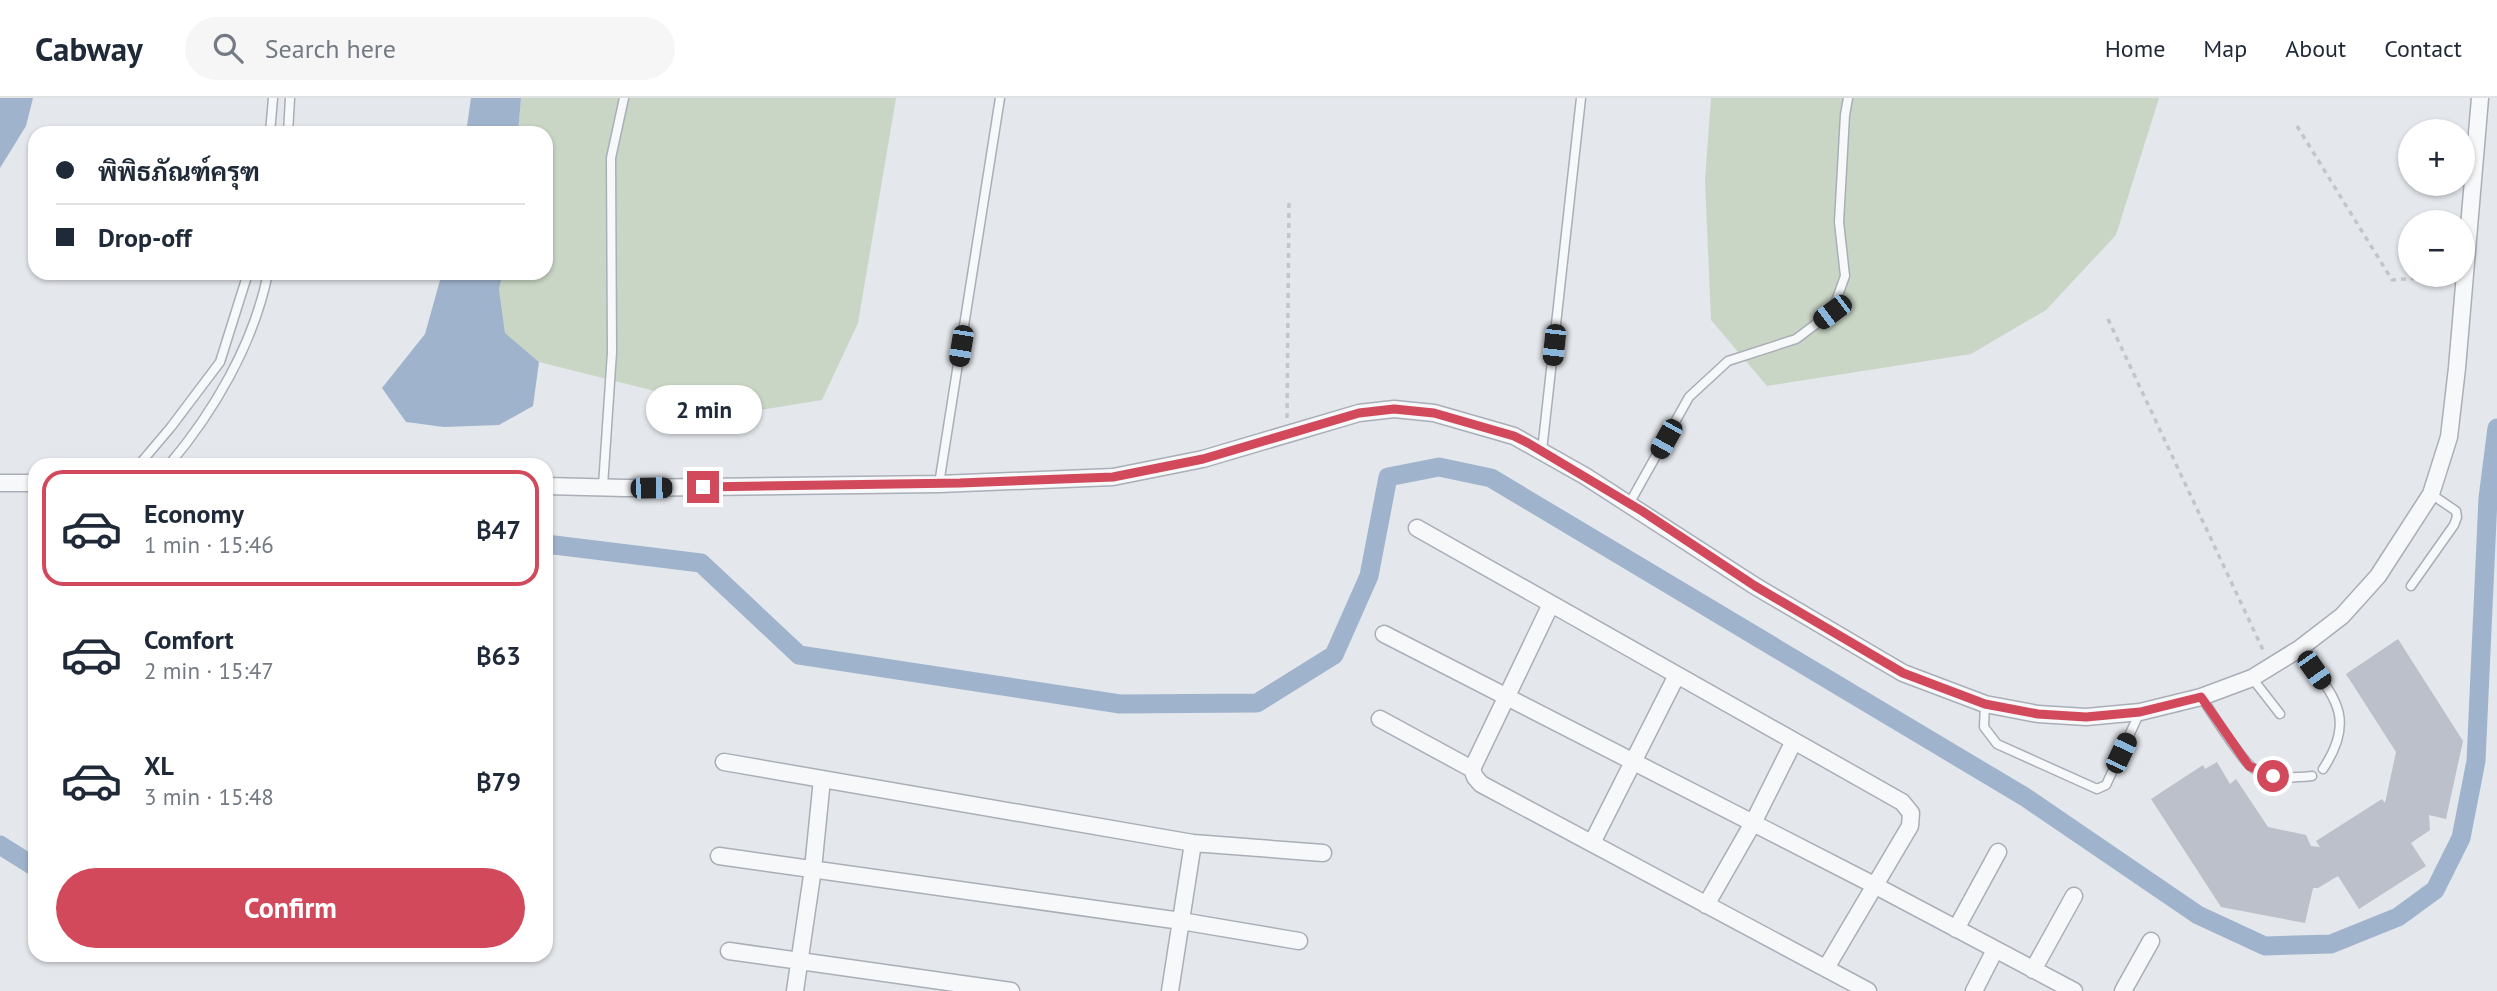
<!DOCTYPE html>
<meta charset="utf-8">
<style>
:root{--surface:#fff;--page:#f6f6f7;--text:#1f2937;--muted:#747a83;--line:#e0e1e3;--accent:#d1495b}
body{margin:0;font-family:"PT Sans",Sarabun,sans-serif;background:var(--page);color:var(--text);height:100vh;display:flex;flex-direction:column;font-size:26px;white-space:nowrap}
*{box-sizing:border-box;margin:0}
p{font-size:23px;color:var(--muted)}
.icon{flex:none;width:38px;height:38px;fill:none;stroke:currentColor;stroke-width:2;stroke-linecap:round;stroke-linejoin:round}
.map{position:relative;flex:1;overflow:hidden}
.drawer{position:absolute;left:28px;top:360px;width:525px;height:504px;display:flex;flex-direction:column;background:var(--surface);border-radius:21px;box-shadow:0 2px 5px #0004}
.drawer>*{flex:none}
.banner{position:absolute;left:28px;top:28px;width:525px;height:154px;border-radius:21px;box-shadow:0 2px 5px #0004;display:grid;align-content:center;height:154px;padding:0 28px;background:var(--surface)}
.controls{position:absolute;left:2398px;top:21px;display:grid;gap:14px}
.controls a{display:grid;place-items:center;width:77px;height:77px;border-radius:50%;background:var(--surface);box-shadow:0 2px 5px #0004;font-size:35px}
.end{position:absolute;width:32px;height:32px;margin:-16px;border:9px solid #d1495b;background:#fff;box-shadow:0 0 0 4px #fff}
.from{border-radius:50%}
.bubble{position:absolute;height:49px;border-radius:24px;background:var(--surface);box-shadow:0 2px 5px #0004;font-size:23px;font-weight:600;line-height:49px;text-align:center}
.car{position:absolute;width:21px;height:42px;margin:-21px -10px;border-radius:9px;box-shadow:0 0 5px 2px #0007;background:linear-gradient(#222 24%,#8ab4d8 0 40%,#222 0 76%,#8ab4d8 0 86%,#222 0)}
.banner b{display:flex;align-items:center;gap:24px;height:66px;font-size:26px}
.banner b+b{border-top:2px solid var(--line)}
.banner i{width:18px;height:18px;background:var(--text)}
ul{padding:12px 0 0;list-style:none}
li{display:flex;align-items:center;gap:21px;height:116px;margin:0 14px 10px;padding:0 14px;border:4px solid transparent;border-radius:21px}
li div{flex:1}
li b{display:block;font-size:26px}
li em{font-style:normal;font-weight:600}
li.current{border-color:var(--accent)}
li>.icon{width:63px;height:63px;stroke-width:1.5}
.cta{display:flex;gap:14px;margin-top:auto;padding:14px 28px}
.cta a{flex:1;height:80px;border-radius:42px;background:var(--accent);color:#fff;font-size:28px;font-weight:600;line-height:80px;text-align:center}
header{display:flex;align-items:center;gap:42px;box-sizing:border-box;height:98px;padding:0 35px;background:var(--surface);border-bottom:2px solid var(--line)}
header strong{font-size:33px}
nav{display:flex;gap:38px;margin-inline-start:auto;font-size:24px}
.search{width:490px;height:63px;background:var(--page);display:flex;align-items:center;gap:18px;box-sizing:border-box;padding:0 24px;border-radius:38px;color:var(--muted);font-size:26px}
.map>svg:first-child{display:block}
.green{fill:#c9d6c5}
.water{fill:#9fb4cc}
.lines{fill:none;stroke-linecap:round;stroke-linejoin:round}
.canal{stroke:#9fb4cc;stroke-width:19}
.building{fill:#bbc0ca}
.service-casing{stroke:#a9aeb7;stroke-width:11}
.minor-casing{stroke:#a9aeb7;stroke-width:19}
.path{stroke:#c2c5cb;stroke-width:3.5;stroke-dasharray:5 5;stroke-linecap:butt}
.service{stroke:#f7f8fa;stroke-width:8}
.minor{stroke:#f7f8fa;stroke-width:16}
.route{stroke:#d1495b;stroke-width:9}
</style>
<header>
<strong>Cabway</strong>
<div class="search"><svg class="icon" aria-label="search" viewBox="0 0 24 24"><circle cx="10" cy="10" r="6"/><path d="M15 15l6 6"/></svg>Search here</div>
<nav><a>Home</a><a>Map</a><a>About</a><a>Contact</a></nav>
</header>
<div class="map">
<svg width="2497" height="893" viewBox="0 0 2497 893">
<rect width="100%" height="100%" fill="#e4e7ec"/>
<path class="green" d="M521,0h375l-38,225 -36,77 -79,13 -204,-51 -34,-29 -6,-44 4,-16h43v-140h-28z
M1711,0h448l-43,137 -70,75 -75,44 -204,32 -56,-66 -6,-140z"/>
<path class="water" d="M0,0h33l-7,28 -26,42z
M471,0h50l-3,35h-52z
M442,175h61l-4,16 6,44 34,29 -6,44 -34,19 -55,2 -38,-5 -24,-34 43,-54z"/>
<g class="lines">
<path class="canal" d="M546,446l155,19 98,92 321,49 137,-1 77,-48 35,-79 19,-99 51,-10 52,11 534,319 173,118 67,31 66,-2 67,-27 37,-27 26,-52 15,-77 12,-263 9,-70
M0,747l35,22"/>
</g>
<path class="building" d="M2398,541l65,102 -17,78 -17,-4 1,15 -19,13 15,23 -67,43 -21,-33 -20,12h-5l-8,35 -84,-16 -70,-108 52,-34 2,4 12,-7 13,22 6,-5 32,48 38,8 5,11 9,1 -4,-6 66,-42 3,4 11,-51 -50,-78z"/>
<g class="lines">
<defs>
<path id="service" d="M270,35l3,-35
M288,35l2,-35
M1542,353l39,-353
M138,368l33,-39 49,-65 28,-89
M168,368c46,-54 86,-123 100,-193
M939,386l61,-386
M603,388l9,-134 -1,-194 13,-60
M1629,406l60,-107 39,-36 68,-22 36,-27 13,-36 -6,-54 6,-107 3,-17
M2411,488l43,-61 3,-8 -1,-6 -25,-17
M2299,551c32,45 60,66 24,120
M2252,580l28,36
M2201,599c10,14 40,63 52,71 17,12 39,10 59,8
M1985,606l-1,23 13,17 100,45 9,-4 34,-73"/>
<path id="minor" d="M0,385h35
M546,388l79,2 314,-4 174,-7 90,-18 156,-46 35,-4 40,4 80,23 71,40 170,110 148,87 82,31 53,10 48,3 54,-5 61,-15 51,-19 47,-29 43,-33 36,-40 53,-82 18,-57 8,-69 23,-270
M1417,430l485,274 9,11 -1,13 -84,142
M1551,506l-79,165 3,8 6,7 387,207
M1384,536l490,251 200,106
M1380,621l92,50
M724,664l469,81 130,10
M1592,745l85,-168
M719,758l462,65 118,20
M1706,807l47,-82 41,-82
M1956,831l42,-77
M729,853l282,40
M2033,872l41,-74
M795,893l18,-122 9,-90
M1170,893l23,-148
M1974,893l21,-41
M2123,893l28,-50"/>
</defs>
<use href="#service" class="service-casing"/>
<use href="#minor" class="minor-casing"/>
<path class="path" d="M2297,28l95,154 57,-4
M2108,221l156,333
M1287,320l2,-217"/>
<use href="#service" class="service"/>
<use href="#minor" class="minor"/>
</g>
<g class="lines">
<path class="route" d="M703,389l257,-4 153,-6 90,-18 156,-46 35,-4 40,4 80,23 14,7 114,68 113,75 148,87 82,31 53,10 48,3 54,-5 61,-15 48,69 24,10"/>
</g>
</svg>
<div class="controls">
<a>+</a>
<a>−</a>
</div>
<i class="end from" style="left:2273px;top:678px"></i>
<i class="end" style="left:703px;top:389px"></i>
<div class="bubble" style="left:646px;top:287px;width:116px">2 min</div>
<i class="car" style="left:1832px;top:214px;rotate:233deg"></i>
<i class="car" style="left:1554px;top:247px;rotate:186deg"></i>
<i class="car" style="left:961px;top:248px;rotate:189deg"></i>
<i class="car" style="left:1666px;top:341px;rotate:209deg"></i>
<i class="car" style="left:651px;top:390px;rotate:89deg"></i>
<i class="car" style="left:2314px;top:572px;rotate:145deg"></i>
<i class="car" style="left:2121px;top:655px;rotate:25deg"></i>
<div class="banner">
<b><i class="from"></i>พิพิธภัณฑ์ครุฑ</b>
<b><i></i>Drop-off</b>
</div>
<section class="drawer">
<ul>
<li class="current"><svg class="icon" aria-label="car" viewBox="0 0 24 24"><path d="M5 17H2v-5l4-1 3-4h7l3 4 3 1v5h-3M9 17h6M6 11h13"/><circle cx="7" cy="17" r="2"/><circle cx="17" cy="17" r="2"/></svg><div><b>Economy</b><p>1 min · 15:46</p></div><em>฿47</em></li>
<li><svg class="icon" aria-label="car" viewBox="0 0 24 24"><path d="M5 17H2v-5l4-1 3-4h7l3 4 3 1v5h-3M9 17h6M6 11h13"/><circle cx="7" cy="17" r="2"/><circle cx="17" cy="17" r="2"/></svg><div><b>Comfort</b><p>2 min · 15:47</p></div><em>฿63</em></li>
<li><svg class="icon" aria-label="car" viewBox="0 0 24 24"><path d="M5 17H2v-5l4-1 3-4h7l3 4 3 1v5h-3M9 17h6M6 11h13"/><circle cx="7" cy="17" r="2"/><circle cx="17" cy="17" r="2"/></svg><div><b>XL</b><p>3 min · 15:48</p></div><em>฿79</em></li>
</ul>
<div class="cta"><a>Confirm</a></div>
</section>
</div>
